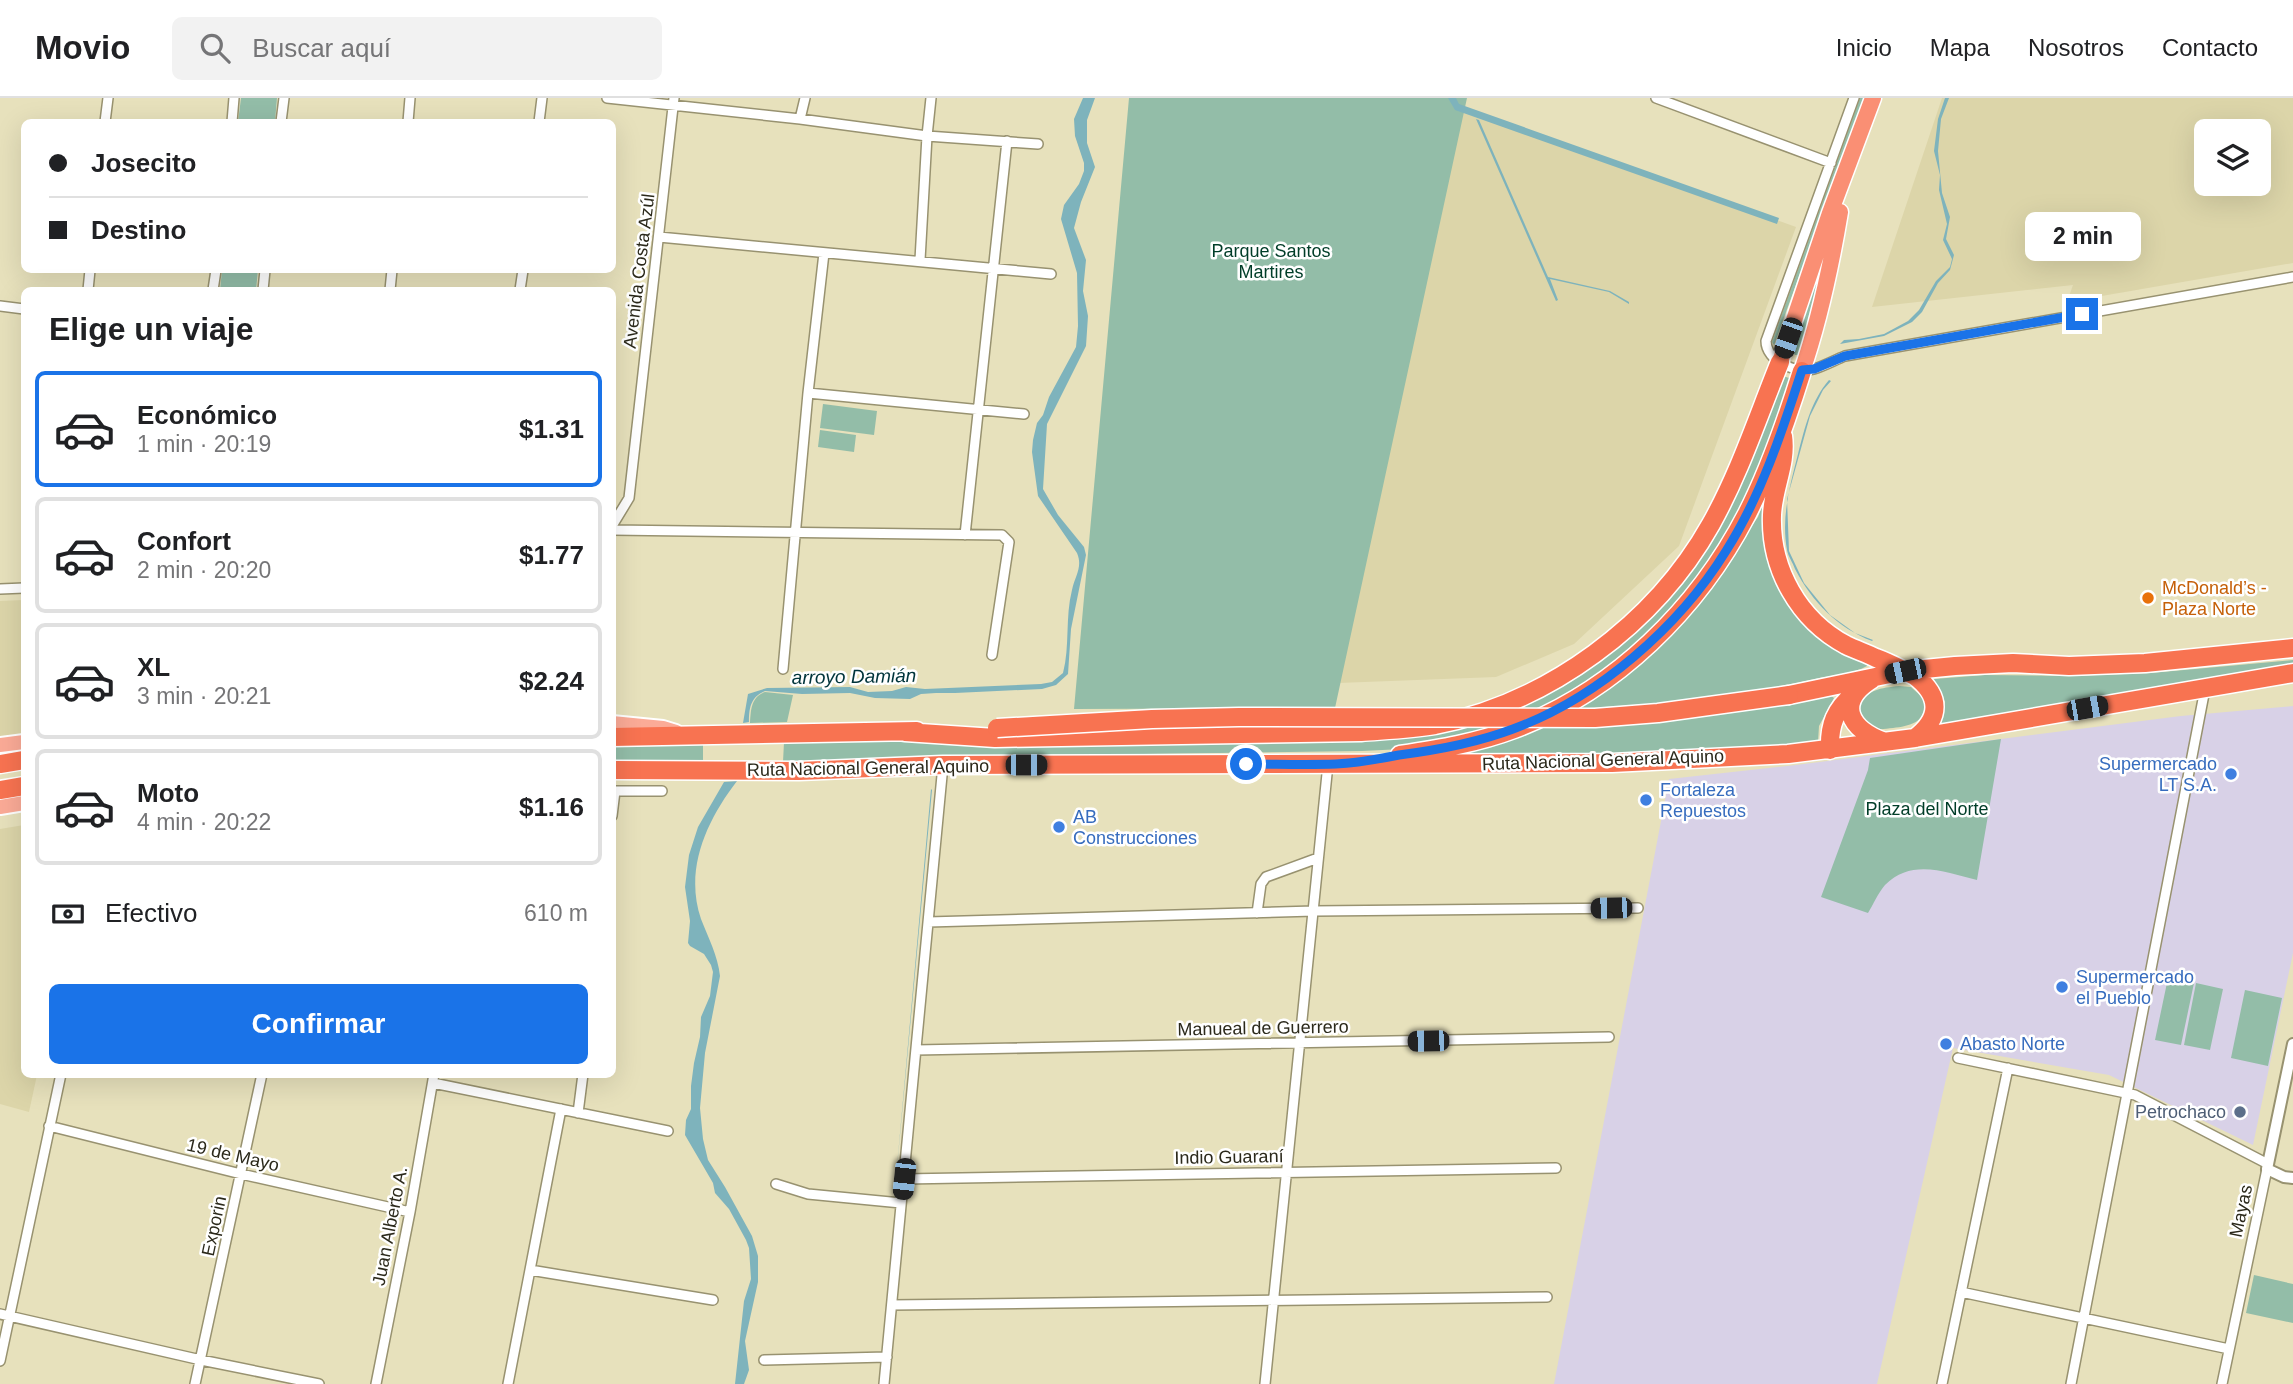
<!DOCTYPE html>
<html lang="es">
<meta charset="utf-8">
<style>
:root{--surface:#fff;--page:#f2f2f2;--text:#202124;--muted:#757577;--line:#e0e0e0;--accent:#1a73e8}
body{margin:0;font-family:Arial,sans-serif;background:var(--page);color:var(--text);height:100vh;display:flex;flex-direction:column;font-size:26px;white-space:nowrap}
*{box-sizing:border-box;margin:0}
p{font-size:23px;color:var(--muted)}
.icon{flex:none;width:38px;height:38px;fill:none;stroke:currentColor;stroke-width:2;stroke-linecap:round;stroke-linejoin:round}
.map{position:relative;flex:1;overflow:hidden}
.panel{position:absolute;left:21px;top:189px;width:595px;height:791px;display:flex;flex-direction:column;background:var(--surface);border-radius:10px;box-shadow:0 7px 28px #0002}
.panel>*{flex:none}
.banner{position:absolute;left:21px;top:21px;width:595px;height:154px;border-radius:10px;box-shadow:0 7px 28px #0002;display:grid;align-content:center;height:154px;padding:0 28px;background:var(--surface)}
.tools{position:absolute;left:2194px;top:21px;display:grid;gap:14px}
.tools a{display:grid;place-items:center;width:77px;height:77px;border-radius:10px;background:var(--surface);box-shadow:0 7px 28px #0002;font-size:35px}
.end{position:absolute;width:32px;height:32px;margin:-16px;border:9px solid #1a73e8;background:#fff;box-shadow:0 0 0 4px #fff}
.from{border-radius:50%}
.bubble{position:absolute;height:49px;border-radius:10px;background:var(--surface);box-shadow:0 7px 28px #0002;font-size:23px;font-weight:700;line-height:49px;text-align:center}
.car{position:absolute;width:21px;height:42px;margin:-21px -10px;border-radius:9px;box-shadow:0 0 5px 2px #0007;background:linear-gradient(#222 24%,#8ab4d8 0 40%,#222 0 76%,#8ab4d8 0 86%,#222 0)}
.banner b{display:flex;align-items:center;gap:24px;height:66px;font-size:26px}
.banner b+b{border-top:2px solid var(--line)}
.banner i{width:18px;height:18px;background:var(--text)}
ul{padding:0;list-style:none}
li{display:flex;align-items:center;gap:21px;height:116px;margin:0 14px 10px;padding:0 14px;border:4px solid var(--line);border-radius:10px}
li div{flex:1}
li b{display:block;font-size:26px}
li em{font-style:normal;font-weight:700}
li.current{border-color:var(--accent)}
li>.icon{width:63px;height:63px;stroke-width:1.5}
h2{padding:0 28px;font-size:32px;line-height:84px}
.pay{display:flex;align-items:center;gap:18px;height:77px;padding:0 28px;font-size:26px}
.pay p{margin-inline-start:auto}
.button{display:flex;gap:14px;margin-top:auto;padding:14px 28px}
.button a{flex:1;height:80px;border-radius:10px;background:var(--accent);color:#fff;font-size:28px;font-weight:700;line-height:80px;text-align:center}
header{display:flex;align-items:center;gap:42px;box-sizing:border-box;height:98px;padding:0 35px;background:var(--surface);border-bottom:2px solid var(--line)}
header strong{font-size:33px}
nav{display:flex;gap:38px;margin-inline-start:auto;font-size:24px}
.search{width:490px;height:63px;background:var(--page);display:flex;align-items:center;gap:18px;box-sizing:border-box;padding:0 24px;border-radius:10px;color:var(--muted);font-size:26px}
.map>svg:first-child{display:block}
.commercial{fill:#d8d1e7}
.built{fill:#dcd5a9;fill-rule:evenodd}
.green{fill:#93bda8}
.water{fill:#7eb3bc}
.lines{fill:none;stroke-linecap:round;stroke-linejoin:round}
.minor-casing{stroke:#989270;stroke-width:12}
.tertiary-casing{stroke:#989270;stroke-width:14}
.primary-casing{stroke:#fff;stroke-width:18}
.trunk-casing{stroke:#fff;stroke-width:19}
.motorway-casing{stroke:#fff;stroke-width:21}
.minor{stroke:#fff;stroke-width:9}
.tertiary{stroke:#fff;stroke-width:10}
.primary{stroke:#fbab97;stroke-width:14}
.trunk{stroke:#fa8f74;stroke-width:16}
.motorway{stroke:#f87351;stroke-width:18}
.motorway-bridge-casing{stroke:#fff;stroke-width:21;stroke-linecap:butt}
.motorway-bridge{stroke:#f87351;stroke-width:18}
.route{stroke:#1a73e8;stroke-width:9}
.food-dot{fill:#e8710a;stroke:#fff;stroke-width:2.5}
.shop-dot{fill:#3f7fe0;stroke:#fff;stroke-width:2.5}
.service-dot{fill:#5c6f8a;stroke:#fff;stroke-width:2.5}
.labels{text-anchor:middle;stroke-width:5;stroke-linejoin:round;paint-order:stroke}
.park-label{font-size:18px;fill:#003d28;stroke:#fff}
.street-label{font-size:18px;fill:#2b291b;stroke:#fff}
.food-label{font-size:18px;fill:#c56008;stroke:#fff;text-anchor:start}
.shop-label{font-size:18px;fill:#366cbe;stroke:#fff;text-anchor:start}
.service-label{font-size:18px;fill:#4e5e75;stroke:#fff;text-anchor:end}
.water-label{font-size:19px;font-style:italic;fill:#00343b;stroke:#fff}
</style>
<header>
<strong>Movio</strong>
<div class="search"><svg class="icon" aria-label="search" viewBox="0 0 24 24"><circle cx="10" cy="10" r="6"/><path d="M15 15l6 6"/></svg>Buscar aquí</div>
<nav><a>Inicio</a><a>Mapa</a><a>Nosotros</a><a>Contacto</a></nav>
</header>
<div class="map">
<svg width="2293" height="1286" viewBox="0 0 2293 1286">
<rect width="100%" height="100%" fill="#e7e1bc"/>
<path class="commercial" d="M2293,608v247l-40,192 -144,-70 -156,-27 -76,336h-323l115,-605 127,-14 385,-49z"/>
<path class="built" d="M1942,0h351v165l-226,39 6,-17 -201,22zM2207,33h52v53h-52z
M1455,6l341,123 -117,319 -105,98 -78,33 -158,6z
M24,502v136l-24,3v-138z
M24,727v249l13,1 -8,37 -29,-8v-275z"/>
<path class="green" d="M241,0h36l-2,24h-37z
M1129,0h338l-132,610 -261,1z
M1860,0h4l-90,247 -2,-3z
M1829,151l-29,106h-5l-4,-6 34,-99z
M222,172h36l-2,20h-36z
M1783,278l6,2 2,4 -26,72 -33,73 -48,70 -50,51 -41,31 -54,30 -35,1 157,-108z
M823,306l54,7 -3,24 -54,-7z
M820,332l36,5 -2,17 -36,-5z
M1768,393l13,95 87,76 -1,4c-14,8 -35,9 -52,13 -80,18 -162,26 -244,30l160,-153 27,-39z
M2293,562v7l-352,57 4,-22 -11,-23 51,-4 85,1 81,-3z
M1899,588l12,1 12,11c6,23 -11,28 -30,30 -5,0 -11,2 -17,1 -5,-1 -10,-5 -14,-8l-4,-13c8,-19 23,-20 41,-22z
M765,594l28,3 -6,27 -37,1c1,-14 1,-26 15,-31z
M1830,597l4,3 -15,28 -1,16 -3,2 -165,13h-199l88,-30 106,-5z
M1448,630h52l-97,21 -41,2 -359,5 -220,6 1,-20z
M2001,641l-24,141c-32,-8 -65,-22 -92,5 -7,8 -12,20 -17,28l-47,-16 47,-127 2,-12z
M612,645h91v20h-90z
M2168,880l26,5 -13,62 -26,-5z
M2196,885l27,6 -13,61 -26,-5z
M2245,892l37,8 -14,68 -37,-8z
M2254,1177l39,9v39l-47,-10z"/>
<path class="water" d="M1083,0h12l-8,22v23l8,24 -14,35 -7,26 12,32 -3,31 5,25 -2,30 -39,78 -4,65 15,26 26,32 2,8 -15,74 -3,45 -12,11 -14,4 -87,4h-19l-15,1 -11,5 -35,-1 -25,-5 -48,1 -37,-3c-15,6 -16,18 -16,31l-6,1 5,-29 19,-6 83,-1 18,5 24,-1 14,-4 19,2 116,-5 11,-2 11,-9c7,-27 2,-56 9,-83 3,-14 11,-23 5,-37l-39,-57 -6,-44 1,-12 4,-17 6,-8 6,-18 27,-50 2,-21 -1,-53 -16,-54 3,-14 15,-21 5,-13v-8l-9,-27 -1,-17z
M1448,0h8l3,6 320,114 -2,6 -322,-114z
M1945,0h4l-8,21 -3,32 4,42 8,24 -4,22 8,16 -4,15 -12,13 -16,29 -10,10 -28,14 -44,8 4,-4 15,-1 25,-5 24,-13 11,-11 17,-29 14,-14 2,-8 -9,-19 4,-16 -8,-34 1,-15 -6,-24 4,-32z
M1476,21l3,1 69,157 62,14 19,11v2l-20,-12 -59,-13 8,21 -2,1z
M1829,282l2,1 -8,9 -13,26 -23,83 2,52 15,32 26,32 25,18 18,7 -1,1c-34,-13 -60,-39 -77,-72 -2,-6 -7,-13 -8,-19 -6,-33 3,-65 11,-96 7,-27 13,-53 31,-74z
M737,683c-30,39 -53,88 -36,138 7,18 17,37 19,57l-15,77 -5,55 3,31 5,21 17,27 27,49 6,20v26l-13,59 4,29 -5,14h-9l9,-83 7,-22 -2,-31 -3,-8 -17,-31 -14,-16 -2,-10 -28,-48 1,-15 5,-11v-23l3,-23 6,-26 1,-20 9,-21 3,-24 -2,-7 -7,-11 -14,-8 -2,-3 2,-22 -5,-34 4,-32 9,-28 26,-45z
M931,691l1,1 -37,399z"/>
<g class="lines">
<defs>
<path id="minor" d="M607,0l193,21 127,17 111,8
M1656,0l175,65
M1854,0l-88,243c0,20 30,33 48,28 10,-3 21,-9 31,-13l448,-79
M800,21l5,-21
M105,24l3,-24
M232,24l2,-24
M281,24l3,-24
M408,24l2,-24
M539,24l3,-24
M659,139l392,37
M920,162l7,-124 4,-38
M88,192l2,-20
M213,192l3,-20
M263,192l2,-20
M390,192l2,-20
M520,192l3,-20
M0,208l24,3
M808,295l216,21
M612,428l17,-28 45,-400
M612,432l390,5 7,7 -17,113
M965,437l42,-394
M0,491l24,-1
M783,571l25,-276 16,-140
M612,693h50
M612,718l3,-25
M1257,815l4,-29 5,-7 52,-19
M928,824l386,-11 324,-3
M916,952l693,-13
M1958,960l177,37 133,69
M433,985l235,48
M578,1015l5,-39
M49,1028l192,48 169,38
M904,1081l652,-11
M776,1086l32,10 93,9
M530,1172l183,30
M1961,1194l268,57
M892,1207l655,-8
M0,1216l201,46 118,24
M764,1262l123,-3
M0,1263l61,-287
M195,1286l67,-310
M376,1286l34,-172 24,-138
M508,1286l53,-275
M884,1286l59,-619
M1265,1286l63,-620
M1942,1286l66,-316
M2071,1286l134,-695
M2222,1286l45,-215"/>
<path id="tertiary" d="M2293,946l-26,125 17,8 9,1"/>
<path id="primary" d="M612,625l51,5 13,4
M0,647l24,-3
M0,709l24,-4"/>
<path id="trunk" d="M1780,264l50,-149 43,-115
M1802,273c18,-53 29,-105 38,-159"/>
<path id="motorway" d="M1783,338c4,28 -10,51 -11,79 -2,54 27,105 74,130 10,5 20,8 30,13 14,5 26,12 39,18 26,20 26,42 0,62
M1872,581c-37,23 -23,51 13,63
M1789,597l115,-24 51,-5 58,-3 56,3 76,-3 148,-15
M905,634l90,6 366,-6c25,-2 50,-3 74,-7 113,-22 220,-101 276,-201 29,-52 47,-108 69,-162
M612,639l305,-6
M1830,652c-1,-25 5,-41 25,-57
M1400,657c39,-6 77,-12 114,-26 101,-38 184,-120 233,-215 23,-45 40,-95 55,-143
M0,666l24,-4
M612,672l187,1 144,-6 669,-2 176,-9 127,-16 378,-65
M0,692l24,-4"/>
</defs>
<use href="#minor" class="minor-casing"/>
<use href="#tertiary" class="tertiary-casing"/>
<use href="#primary" class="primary-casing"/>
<use href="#trunk" class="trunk-casing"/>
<use href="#motorway" class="motorway-casing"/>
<use href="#minor" class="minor"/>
<use href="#tertiary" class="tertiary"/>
<use href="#primary" class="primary"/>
<use href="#trunk" class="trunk"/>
<use href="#motorway" class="motorway"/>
<defs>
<path id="motorway-bridge" d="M997,630l155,-9 87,-2 356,1 63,-5 131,-18"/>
</defs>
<use href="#motorway-bridge" class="motorway-bridge-casing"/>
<use href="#motorway-bridge" class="motorway-bridge"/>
</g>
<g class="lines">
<path class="route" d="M1246,666c30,0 60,1 90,0 21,-1 43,-5 63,-9 39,-5 77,-12 114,-26 85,-31 166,-102 213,-178 35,-55 56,-119 76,-181l12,-1 31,-13 237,-42"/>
</g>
<circle class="food-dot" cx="2148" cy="500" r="7"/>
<g class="shop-dot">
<circle cx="2231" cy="676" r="7"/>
<circle cx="1646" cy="702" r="7"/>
<circle cx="1059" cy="729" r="7"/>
<circle cx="2062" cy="889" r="7"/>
<circle cx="1946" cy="946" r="7"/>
</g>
<circle class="service-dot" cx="2240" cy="1014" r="7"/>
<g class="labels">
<g class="park-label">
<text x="1271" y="159">Parque Santos<tspan x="1271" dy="21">Martires</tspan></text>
<text x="1927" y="717">Plaza del Norte</text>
</g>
<g class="street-label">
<text transform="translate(639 173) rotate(-83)" y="6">Avenida Costa Azúl</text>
<text transform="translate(1603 662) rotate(-2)" y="6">Ruta Nacional General Aquino</text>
<text transform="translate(868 670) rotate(-1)" y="6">Ruta Nacional General Aquino</text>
<text transform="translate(1263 930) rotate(-1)" y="6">Manueal de Guerrero</text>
<text transform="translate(233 1057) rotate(13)" y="6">19 de Mayo</text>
<text transform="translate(1229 1059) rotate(-1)" y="6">Indio Guaraní</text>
<text transform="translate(2241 1113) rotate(-78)" y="6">Mayas</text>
<text transform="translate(214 1128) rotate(-78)" y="6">Exporin</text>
<text transform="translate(390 1128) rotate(-79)" y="6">Juan Alberto A.</text>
</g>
<g class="food-label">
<text x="2162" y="496">McDonald’s -<tspan x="2162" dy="21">Plaza Norte</tspan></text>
</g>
<g class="shop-label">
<text x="2217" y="672" text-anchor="end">Supermercado<tspan x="2217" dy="21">LT S.A.</tspan></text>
<text x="1660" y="698">Fortaleza<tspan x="1660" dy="21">Repuestos</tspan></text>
<text x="1073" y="725">AB<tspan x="1073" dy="21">Construcciones</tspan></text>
<text x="2076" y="885">Supermercado<tspan x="2076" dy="21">el Pueblo</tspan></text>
<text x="1960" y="952">Abasto Norte</text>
</g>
<g class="service-label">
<text x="2226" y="1020">Petrochaco</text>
</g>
<g class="water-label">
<text transform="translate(854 578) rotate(-1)" y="7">arroyo Damián</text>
</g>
</g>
</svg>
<div class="tools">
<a><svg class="icon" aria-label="layers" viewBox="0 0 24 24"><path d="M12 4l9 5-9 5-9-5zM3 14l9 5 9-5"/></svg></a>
</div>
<i class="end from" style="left:1246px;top:666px"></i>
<i class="end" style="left:2082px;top:216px"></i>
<div class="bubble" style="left:2025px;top:114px;width:116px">2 min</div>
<i class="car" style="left:1788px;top:240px;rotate:199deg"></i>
<i class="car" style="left:1905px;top:573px;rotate:258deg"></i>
<i class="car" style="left:2087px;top:610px;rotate:80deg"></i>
<i class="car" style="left:1026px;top:667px;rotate:90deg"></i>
<i class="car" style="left:1611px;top:810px;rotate:269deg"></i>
<i class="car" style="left:1428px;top:943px;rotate:269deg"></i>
<i class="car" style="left:904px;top:1081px;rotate:186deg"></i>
<div class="banner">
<b><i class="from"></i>Josecito</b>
<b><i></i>Destino</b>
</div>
<section class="panel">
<h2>Elige un viaje</h2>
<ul>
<li class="current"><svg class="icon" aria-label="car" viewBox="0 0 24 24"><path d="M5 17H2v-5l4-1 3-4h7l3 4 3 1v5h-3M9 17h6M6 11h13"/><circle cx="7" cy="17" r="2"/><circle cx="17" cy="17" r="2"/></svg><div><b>Económico</b><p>1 min · 20:19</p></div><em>$1.31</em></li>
<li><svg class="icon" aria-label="car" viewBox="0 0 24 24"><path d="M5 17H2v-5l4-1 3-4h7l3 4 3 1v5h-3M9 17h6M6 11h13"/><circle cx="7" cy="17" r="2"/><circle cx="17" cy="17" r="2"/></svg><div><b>Confort</b><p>2 min · 20:20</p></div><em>$1.77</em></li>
<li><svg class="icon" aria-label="car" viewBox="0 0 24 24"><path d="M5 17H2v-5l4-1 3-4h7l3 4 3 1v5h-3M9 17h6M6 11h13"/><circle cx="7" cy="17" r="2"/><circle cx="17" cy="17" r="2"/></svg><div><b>XL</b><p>3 min · 20:21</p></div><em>$2.24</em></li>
<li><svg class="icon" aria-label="car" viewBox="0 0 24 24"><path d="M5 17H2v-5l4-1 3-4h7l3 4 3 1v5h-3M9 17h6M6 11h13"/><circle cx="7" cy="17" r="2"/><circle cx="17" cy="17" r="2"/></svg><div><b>Moto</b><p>4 min · 20:22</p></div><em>$1.16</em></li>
</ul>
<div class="pay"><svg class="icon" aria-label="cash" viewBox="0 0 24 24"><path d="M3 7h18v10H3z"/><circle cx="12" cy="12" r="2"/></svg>Efectivo<p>610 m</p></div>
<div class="button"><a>Confirmar</a></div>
</section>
</div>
